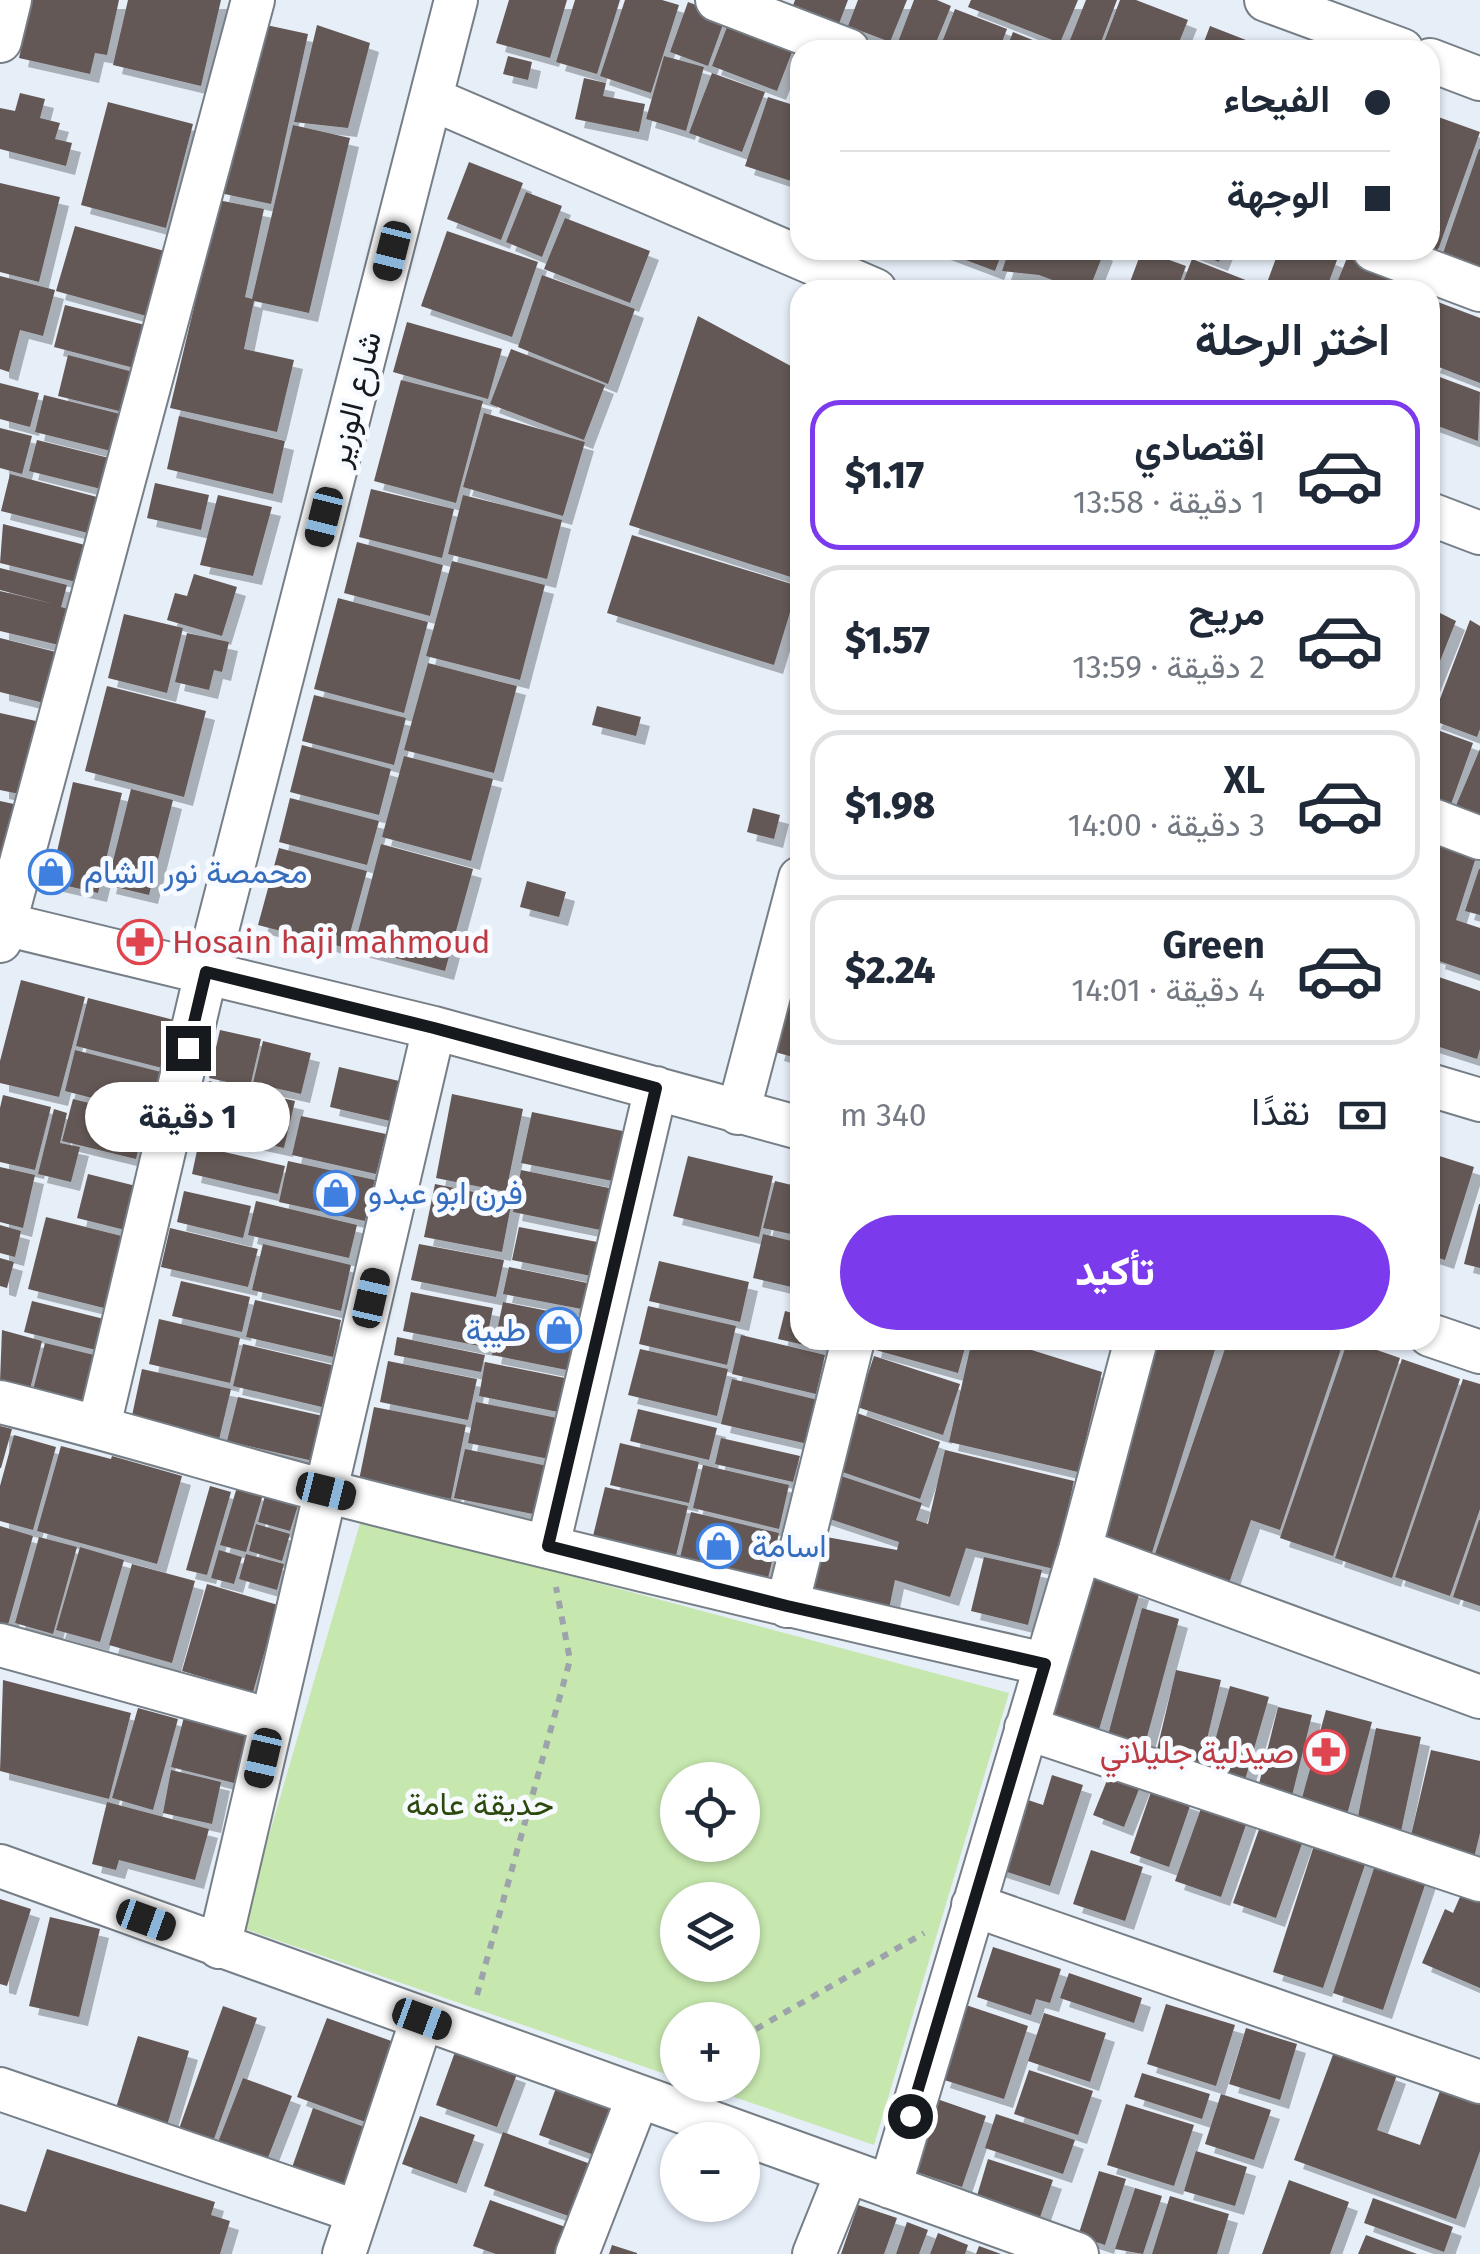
<!DOCTYPE html>
<html lang="ar">
<meta charset="utf-8">
<style>
:root{--surface:#fff;--page:#f6f6f7;--text:#1f2937;--muted:#747a83;--line:#e0e1e3;--accent:#7c3aed}
body{margin:0;font-family:"Fira Sans",Vazirmatn,sans-serif;background:var(--page);color:var(--text);direction:rtl;height:100vh;display:flex;flex-direction:column;font-size:38px;white-space:nowrap}
*{box-sizing:border-box;margin:0}
p{font-size:32px;color:var(--muted)}
.icon{flex:none;width:55px;height:55px;fill:none;stroke:currentColor;stroke-width:2;stroke-linecap:round;stroke-linejoin:round}
.map{position:relative;flex:1;overflow:hidden;direction:ltr}
.details{position:absolute;left:790px;top:280px;width:650px;height:1070px;display:flex;flex-direction:column;background:var(--surface);border-radius:30px;box-shadow:0 2px 8px #0004;direction:rtl}
.details>*{flex:none}
.banner{position:absolute;left:790px;top:40px;width:650px;height:220px;border-radius:30px;box-shadow:0 2px 8px #0004;direction:rtl;display:grid;align-content:center;height:220px;padding:0 50px;background:var(--surface)}
.controls{position:absolute;left:660px;top:1762px;display:grid;gap:20px}
.controls a{display:grid;place-items:center;width:100px;height:100px;border-radius:50%;background:var(--surface);box-shadow:0 2px 8px #0004;font-size:50px}
.end{position:absolute;width:45px;height:45px;margin:-22px;border:12px solid #16191d;background:#fff;box-shadow:0 0 0 5px #fff}
.from{border-radius:50%}
.bubble{position:absolute;height:70px;border-radius:35px;background:var(--surface);box-shadow:0 2px 8px #0004;font-size:32px;font-weight:800;line-height:70px;text-align:center;direction:rtl}
.car{position:absolute;width:30px;height:60px;margin:-30px -15px;border-radius:12px;box-shadow:0 0 8px 2px #0007;background:linear-gradient(#222 24%,#8ab4d8 0 40%,#222 0 76%,#8ab4d8 0 86%,#222 0)}
.banner b{display:flex;align-items:center;gap:35px;height:95px;font-size:38px}
.banner b+b{border-top:2px solid var(--line)}
.banner i{width:25px;height:25px;background:var(--text)}
ul{padding:0;list-style:none}
li{display:flex;align-items:center;gap:30px;height:150px;margin:0 20px 15px;padding:0 30px;border:5px solid var(--line);border-radius:30px}
li div{flex:1}
li b{display:block;font-size:38px}
li em{font-style:normal;font-weight:800}
li.current{border-color:var(--accent)}
li>.icon{width:90px;height:90px;stroke-width:1.5}
h2{padding:0 50px;font-size:45px;line-height:120px}
.pay{display:flex;align-items:center;gap:25px;height:110px;padding:0 50px;font-size:38px}
.pay p{margin-inline-start:auto}
.action{display:flex;gap:20px;margin-top:auto;padding:20px 50px}
.action a{flex:1;height:115px;border-radius:60px;background:var(--accent);color:#fff;font-size:40px;font-weight:800;line-height:115px;text-align:center}
.map>svg:first-child{display:block}
.green{fill:#c6e7ae;fill-rule:evenodd}
.building{fill:#645856;filter:url(#shadow)}
.lines{fill:none;stroke-linecap:round;stroke-linejoin:round}
.minor-casing{stroke:#767e86;stroke-width:46}
.path{stroke:#9ca3aa;stroke-width:6;stroke-dasharray:8 8;stroke-linecap:butt}
.minor{stroke:#fff;stroke-width:42}
.route{stroke:#16191d;stroke-width:12}
.labels{text-anchor:middle;stroke-width:10;stroke-linejoin:round;paint-order:stroke}
.street-label{font-size:32px;fill:#16191d;stroke:#f7fbff}
.shop-label{font-size:32px;fill:#366cbe;stroke:#f7fbff;text-anchor:start}
.health-label{font-size:32px;fill:#be3a42;stroke:#f7fbff;text-anchor:start}
.park-label{font-size:32px;fill:#2c490d;stroke:#f7fbff}
</style>
<div class="map">
<svg width="1480" height="2254" viewBox="0 0 1480 2254">
<defs>
<filter id="shadow"><feDropShadow dx="9" dy="9" stdDeviation="0" flood-color="#0004"/></filter>
</defs>
<rect width="100%" height="100%" fill="#e6eef8"/>
<path class="green" d="M361,1520l648,173 -135,452 -175,-60h43v-65h-64l-1,58 -435,-150zM678,1780h64v65h-64zM678,1900h64v65h-64z"/>
<path class="building" d="M32,0h87l-12,55 -12,-2 -5,21 -71,-16z
M128,0h93l-20,86 -88,-21z
M509,0h58l-17,58 -54,-15z
M575,0h45l-23,74 -41,-12z
M625,0h37l17,5 -28,88 -51,-17z
M795,0h53l-11,29 -46,-18z
M858,0h49l-17,42 -42,-16z
M914,0h23l14,6 -18,44h-38z
M971,0h107l-18,43 -92,-36z
M1086,0h31l-19,50h-17l-13,-5z
M1120,0h16l52,20 -12,30h-75z
M688,2l38,14 -18,50 -38,-14z
M955,9l52,20 -8,21h-60z
M732,14l65,25 -20,52 -65,-25z
M257,23l51,11 -37,170 -51,-11z
M317,25l53,18 -22,85 -54,-6z
M1210,26l41,16 -3,8h-47z
M1013,32l44,18h-51z
M508,56l24,6 -4,18 -25,-6z
M664,56l40,11 -18,64 -40,-12z
M712,73l53,19 -23,60 -53,-19z
M584,78l22,5 -3,13 42,8 -6,28 -64,-13z
M20,93l25,6 -5,19 20,5 -5,16 17,4 -6,23 -66,-17v-41l15,3z
M768,97l32,10v77l-55,-18z
M108,102l85,22 -27,104 -85,-23z
M1430,114l50,18 -42,118 -8,-3z
M293,125l57,13 -41,175 -55,-12 -10,48 50,11 -17,72 -107,-24 29,-122 -9,-2 18,-86 56,11 -19,88 7,2z
M1479,149h1v121l-38,-14z
M469,162l54,21 -22,57 -54,-21z
M0,183l60,14 -21,85 -39,-10z
M526,192l36,14 -20,51 -36,-15z
M565,218l85,33 -20,52 -86,-34z
M75,226l93,26 -18,65 -94,-26z
M447,231l91,31 -26,75 -91,-31z
M939,250h64l-8,21z
M1009,250h90l5,2 -15,38h-10l-40,-15 -37,-4z
M1142,250l44,16 -9,24h-50z
M1188,250h36l-5,12z
M1279,250h32l26,10 -11,30h-31l-27,-10z
M1349,253l47,19 -7,18h-55z
M1192,259l79,31h-91z
M542,275l93,34 -27,75 -90,-37z
M0,276l55,14 -12,46 -23,-6 -11,42 -9,-3z
M1430,299l50,19v65l-49,-19 6,-16 -7,-2z
M65,305l84,21 -11,43 -84,-22z
M698,316l102,55v209l-171,-55z
M407,322l95,27 -14,50 -95,-27z
M511,349l94,36 -21,55 -94,-36z
M68,355l69,18 -10,40 -69,-17z
M1437,376l43,16 -2,49 -48,-18v-29z
M401,380l82,21 -27,102 -82,-22z
M0,383l39,10 -9,34 -30,-8z
M44,395l84,21 -9,37 -84,-21z
M484,413l101,29 -22,74 -100,-29z
M179,416l106,25 -12,53 -106,-25z
M0,428l32,8 -10,38 -22,-6z
M37,440l80,20 -8,31 -80,-20z
M10,474l87,23 -9,36 -87,-22z
M155,483l54,12 -8,35 -54,-12z
M371,489l83,20 -12,49 -83,-21z
M218,495l54,12 -19,69 -53,-11z
M463,495l99,25 -15,59 -99,-25z
M3,524l82,21 -9,37 -76,-19z
M632,535l166,51 -24,79 -167,-52z
M357,542l86,23 -13,51 -86,-23z
M452,561l93,24 -25,95 -94,-24z
M0,568l67,17 -6,22 7,2 -9,36 -59,-14v-40l54,13 -54,-14z
M194,574l43,13 -15,49 -55,-16 8,-27 12,3z
M338,598l90,24 -24,91 -90,-24z
M1430,608l26,13 -26,65z
M124,614l59,14 -16,65 -59,-15z
M1470,620l10,6v103l-3,8 -45,-17z
M187,633l42,9 -7,30 -8,-2 -5,20 -34,-8z
M0,638l56,14 -12,51 -44,-11z
M428,663l89,23 -23,87 -90,-23z
M107,686l99,25 -22,86 -99,-26z
M314,695l92,23 -12,47 -92,-24z
M597,706l44,11 -5,19 -44,-11z
M0,713l45,10 -16,73 -29,-6z
M1432,728l41,15 -23,64 -20,-7z
M302,745l89,24 -12,46 -89,-23z
M1480,749v69l-25,-10z
M404,756l89,23 -22,82 -89,-24z
M73,782l49,11 -24,100 -48,-11z
M131,789l42,11 -24,95 -42,-10z
M290,798l89,23 -12,44 -88,-23z
M0,801l23,5 -11,48 -12,-2z
M753,808l27,7 -6,24 -27,-7z
M1430,839l47,15 -21,66 24,8v47l-44,-15 1,-4 -7,-2z
M381,844l92,25 -28,102 -91,-24z
M279,848l88,23 -21,77 -88,-23z
M1479,869h1v46l-15,-4z
M527,881l39,11 -7,25 -39,-10z
M800,961v98l-25,-7z
M1430,974l50,17v58l-3,10 -47,-15z
M21,980l64,17 -26,100 -59,-14v-22z
M88,998l86,22 -12,48 -86,-22z
M220,1030l41,9 -11,48 -41,-9z
M263,1041l48,12 -10,41 -48,-11z
M75,1050l86,22 -11,41 -85,-22z
M339,1067l73,17 -9,40 -73,-17z
M209,1081l86,20 -11,47 -86,-19z
M452,1094l71,15 -17,83 -70,-14z
M3,1095l48,12 -16,63 -35,-8v-54z
M73,1099l73,18 -10,42 -74,-18z
M54,1109l13,4 -7,30 20,4 -9,35 -33,-8z
M532,1112l100,21 -9,50 -102,-20z
M301,1116l85,18 -10,40 -84,-19z
M198,1146l87,20 -7,28 -86,-20z
M1430,1153l44,14 -29,93 -15,-5z
M688,1156l85,20 -14,61 -86,-21z
M288,1161l87,19 -10,41 -86,-19z
M0,1167l35,8 -12,53 -23,-6z
M521,1170l98,20 -9,42 -97,-20z
M88,1174l52,13 -11,44 -52,-13z
M775,1181l25,6v49l-37,-8z
M435,1184l77,16 -10,52 -78,-15z
M184,1191l67,15 -8,32 -66,-16z
M256,1201l101,24 -8,33 -101,-23z
M1479,1204h1v64l-16,-4z
M46,1217l84,21 -18,72 -84,-21z
M0,1225l21,6 -6,26 -15,-4z
M519,1227l94,18 -7,34 -94,-19z
M170,1228l88,21 -10,38 -87,-20z
M763,1234l37,9v46l-47,-11z
M263,1244l88,21 -10,46 -89,-21z
M419,1244l85,16 -8,37 -85,-17z
M0,1258l14,4 -7,26 -7,-2z
M659,1261l90,21 -9,40 -91,-21z
M509,1267l88,18 -5,26 -89,-17z
M181,1281l69,16 -8,35 -70,-16z
M411,1292l82,16 -8,39 -82,-16z
M255,1300l86,20 -8,37 -87,-20z
M32,1301l72,18 -8,31 -72,-18z
M503,1302l90,18 -11,53 -90,-18z
M648,1306l88,20 -9,39 -88,-21z
M785,1311l15,4v25h38l-3,12 -57,-13z
M159,1319l81,19 -10,45 -81,-19z
M2,1330l40,11 -12,48 -30,-7z
M741,1335l84,20 -9,39 -84,-20z
M397,1337l88,18 -4,17 -87,-17z
M874,1340h93l-9,33 -86,-24z
M972,1340h28l102,32 -24,100 -129,-30z
M1147,1340h71l-67,216 -64,-19z
M1228,1340h116l-64,190 -29,-10 -22,63 -75,-26z
M1348,1340l52,18 -67,198 -53,-18z
M45,1343l49,12 -12,46 -49,-11z
M243,1344l89,21 -10,42 -89,-21z
M640,1349l88,20 -11,47 -89,-21z
M874,1356l86,28 -17,51 -86,-28z
M1402,1359l58,20 -68,199 -57,-20z
M388,1361l89,18 -9,41 -88,-18z
M485,1362l90,18 -7,34 -89,-18z
M142,1369l89,20 -13,55 -88,-19z
M732,1379l86,21 -10,44 -87,-20z
M1463,1379l17,5v125l-30,87 -55,-19z
M238,1397l85,19 -10,45 -86,-20z
M476,1402l81,16 -8,41 -81,-16z
M374,1407l92,18 -15,74 -92,-19z
M638,1409l79,19 -8,32 -79,-19z
M851,1411l89,31 -20,57 -89,-31z
M0,1426l12,3 -11,39h-1z
M14,1435l42,12 -23,83 -33,-9v-35z
M721,1438l79,18 -7,26 -78,-18z
M620,1443l79,19 -10,41 -79,-18z
M61,1446l50,13 1,-3 70,20 -25,88 -120,-33z
M465,1449l83,17 -10,49 -84,-17z
M945,1450l129,31 -20,88 -88,-21 -16,49 -55,-17 -6,29 -80,-15 12,-58 76,14 2,-8 -81,-27 14,-42 90,30 -6,17 12,4z
M703,1465l86,20 -10,44 -86,-21z
M210,1486l21,6 -24,83 -21,-5z
M237,1487l26,7 -17,58 -26,-7z
M605,1487l83,19 -13,54 -83,-20z
M266,1492l33,10 -9,29 -32,-9z
M691,1512l88,21 -12,49 -88,-20z
M1479,1520h1v86l-27,-9z
M256,1524l34,10 -8,27 -33,-10z
M0,1526l33,10 -25,89 -8,-2z
M39,1537l38,10 -24,87 -38,-11z
M80,1547l44,13 -24,82 -44,-12z
M219,1550l23,7 -8,27 -23,-6z
M246,1554l38,10 -7,26 -38,-11z
M984,1557l58,13 -14,55 -57,-14z
M132,1564l63,17 -23,82 -63,-18z
M1093,1578l47,13 -42,142 -46,-14z
M207,1584l71,21 -25,87 -71,-21z
M1142,1608l37,11 -35,129 -37,-9z
M1176,1670l45,10 -22,93 -45,-11z
M3,1680l128,33 -22,86 -109,-28z
M1230,1686l39,11 -24,83 -38,-10z
M1278,1707l34,8 -21,85 -34,-8z
M138,1708l40,11 -25,91 -41,-12z
M1326,1710l46,12 -27,100 -46,-13z
M184,1717l63,17 -13,49 -63,-16z
M1376,1728l45,9 -22,104 -44,-10z
M1431,1750l49,11v72l-7,29 -65,-14z
M1112,1768l31,11 -19,48 -31,-12z
M171,1770l50,12 -9,42 -49,-11z
M1052,1775l31,10 -33,101 -58,-19 24,-71 27,9z
M1152,1789l39,14 -22,64 -39,-14z
M1204,1800l45,16 -28,81 -46,-16z
M107,1802l102,27 -14,51 -76,-20 -3,10 -24,-6z
M1262,1821l43,14 -29,83 -43,-15z
M1317,1836l52,17 -46,135 -50,-16z
M1091,1850l52,17 -18,54 -52,-17z
M1378,1856l51,17 -46,137 -50,-17z
M1466,1883l14,7v98l-58,-25 23,-54 8,4z
M0,1899l31,10 -24,77 -7,-2z
M50,1917l50,12 -21,88 -50,-11z
M993,1947l68,22 -11,34 -14,-4 -5,16 -54,-18z
M1069,1973l73,25 -8,25 -74,-25z
M1166,2004l69,21 -19,61 -69,-22z
M966,2005l62,21 -24,73 -63,-20z
M223,2006l34,12 -48,135 -34,-13z
M1044,2013l62,20 -16,49 -62,-21z
M327,2018l70,25 -29,80 -71,-26z
M1246,2028l51,16 -17,56 -51,-16z
M138,2036l51,15 -26,88 -52,-15z
M455,2052l62,22 -20,53 -61,-22z
M1334,2052l63,23 -20,55 43,15 20,-54 40,14v46l-24,68 -162,-59z
M1029,2070l64,21 -15,44 -64,-21z
M1142,2073l68,21 -8,25 -68,-22z
M243,2078l49,18 -30,77 -49,-18z
M556,2088l55,20 -17,47 -55,-20z
M1221,2094l50,16 -17,50 -49,-16z
M937,2099l49,17 -24,71 -49,-16z
M1126,2104l68,21 -20,61 -67,-21z
M313,2108l54,20 -24,67 -54,-19z
M996,2114l79,26 -12,34 -78,-26z
M420,2116l55,19 -18,49 -55,-20z
M503,2132l93,34 -19,53 -93,-33z
M47,2149l168,53 -4,13 19,6 -10,33h-220v-50l26,8z
M1196,2151l51,16 -12,39 -51,-15z
M988,2159l65,21 -14,40 -63,-21z
M1099,2171l27,8 -21,66 -27,-9z
M1289,2180l60,22 -19,52h-68z
M1135,2188l27,8 -19,58 -28,-5z
M1170,2196l59,18 -12,40h-65z
M1373,2198l80,29 -9,25 -80,-29z
M490,2200l81,29 -9,25h-66l-23,-8z
M858,2205l39,13 -13,36h-43z
M907,2222l21,8 -9,24h-23z
M938,2233l30,12 -3,9h-35z
M1366,2235l51,19h-59z
M612,2245l25,8v1h-28z
M979,2246l22,8h-25z"/>
<g class="lines">
<defs>
<path id="minor" d="M717,0l131,50
M1266,0l136,50
M0,41l10,-41
M1430,60l50,19
M432,99l443,191
M1374,250l106,40
M1430,514l50,19
M1430,819l50,19
M0,923l434,105 366,100
M0,941l253,-941
M1430,1085l50,15
M738,1113l62,-235
M1430,1335l50,17
M0,1402c111,27 219,61 329,90 238,61 476,118 716,172
M99,1426l107,-453 250,-973
M548,1546l108,-458
M1080,1550l400,147
M787,1606l66,-266
M0,1645l271,75
M1026,1728l454,152
M0,1866l1077,388
M973,1905l507,177
M219,1947l215,-919
M0,2089l358,123
M890,2187l190,-637 56,-210
M344,2254l78,-235
M577,2254l61,-157
M814,2254l33,-82"/>
</defs>
<use href="#minor" class="minor-casing"/>
<path class="path" d="M477,1995l93,-335 -14,-73
M742,2037l182,-104"/>
<use href="#minor" class="minor"/>
</g>
<g class="lines">
<path class="route" d="M188,1048l18,-76 228,56 222,60 -108,458 239,60 258,58 -135,452"/>
</g>
<defs>
<symbol id="shop-ring" viewBox="-11 -11 22 22"><circle r="9.5" fill="#f7fbff" stroke="#3f7fe0" stroke-width="1.5"/><path d="M-5-2.5h2.3a2.7 3.5 0 0 1 5.4 0H5L5.5 6h-11ZM-1.5-2.5h3a1.5 2.3 0 0 0-3 0Z" fill="#3f7fe0"/></symbol>
<symbol id="pharmacy-ring" viewBox="-11 -11 22 22"><circle r="9.5" fill="#f7fbff" stroke="#e0444e" stroke-width="1.5"/><path d="M-2-6h4v4h4v4h-4v4h-4v-4h-4v-4h4Z" fill="#e0444e"/></symbol>
</defs>
<g fill-rule="evenodd">
<use href="#shop-ring" x="26" y="847" width="50" height="50"/>
<use href="#pharmacy-ring" x="115" y="917" width="50" height="50"/>
<use href="#shop-ring" x="311" y="1168" width="50" height="50"/>
<use href="#shop-ring" x="534" y="1305" width="50" height="50"/>
<use href="#shop-ring" x="694" y="1521" width="50" height="50"/>
<use href="#pharmacy-ring" x="1301" y="1727" width="50" height="50"/>
</g>
<g class="labels">
<g class="street-label">
<text transform="translate(354 399) rotate(-76)" y="11">شارع الوزير</text>
</g>
<g class="shop-label">
<text x="84" y="883">محمصة نور الشام</text>
<text x="368" y="1204">فرن ابو عبدو</text>
<text x="526" y="1341" text-anchor="end">طيبة</text>
<text x="752" y="1557">اسامة</text>
</g>
<g class="health-label">
<text x="172" y="953">Hosain haji mahmoud</text>
<text x="1294" y="1763" text-anchor="end">صيدلية جليلاتي</text>
</g>
<g class="park-label">
<text x="480" y="1815">حديقة عامة</text>
</g>
</g>
</svg>
<div class="controls">
<a><svg class="icon" aria-label="locate" viewBox="0 0 24 24"><circle cx="12" cy="12" r="6"/><path d="M12 2v4M12 18v4M2 12h4M18 12h4"/></svg></a>
<a><svg class="icon" aria-label="layers" viewBox="0 0 24 24"><path d="M12 4l9 5-9 5-9-5zM3 14l9 5 9-5"/></svg></a>
<a>+</a>
<a>−</a>
</div>
<i class="end from" style="left:910px;top:2116px"></i>
<i class="end" style="left:188px;top:1048px"></i>
<div class="bubble" style="left:85px;top:1082px;width:205px">1 دقيقة</div>
<i class="car" style="left:392px;top:251px;rotate:194deg"></i>
<i class="car" style="left:324px;top:517px;rotate:194deg"></i>
<i class="car" style="left:371px;top:1298px;rotate:13deg"></i>
<i class="car" style="left:326px;top:1491px;rotate:104deg"></i>
<i class="car" style="left:263px;top:1758px;rotate:193deg"></i>
<i class="car" style="left:146px;top:1920px;rotate:110deg"></i>
<i class="car" style="left:422px;top:2019px;rotate:110deg"></i>
<div class="banner">
<b><i class="from"></i>الفيحاء</b>
<b><i></i>الوجهة</b>
</div>
<section class="details">
<h2>اختر الرحلة</h2>
<ul>
<li class="current"><svg class="icon" aria-label="car" viewBox="0 0 24 24"><path d="M5 17H2v-5l4-1 3-4h7l3 4 3 1v5h-3M9 17h6M6 11h13"/><circle cx="7" cy="17" r="2"/><circle cx="17" cy="17" r="2"/></svg><div><b>اقتصادي</b><p>1 دقيقة · 13:58</p></div><em>$1.17</em></li>
<li><svg class="icon" aria-label="car" viewBox="0 0 24 24"><path d="M5 17H2v-5l4-1 3-4h7l3 4 3 1v5h-3M9 17h6M6 11h13"/><circle cx="7" cy="17" r="2"/><circle cx="17" cy="17" r="2"/></svg><div><b>مريح</b><p>2 دقيقة · 13:59</p></div><em>$1.57</em></li>
<li><svg class="icon" aria-label="car" viewBox="0 0 24 24"><path d="M5 17H2v-5l4-1 3-4h7l3 4 3 1v5h-3M9 17h6M6 11h13"/><circle cx="7" cy="17" r="2"/><circle cx="17" cy="17" r="2"/></svg><div><b>XL</b><p>3 دقيقة · 14:00</p></div><em>$1.98</em></li>
<li><svg class="icon" aria-label="car" viewBox="0 0 24 24"><path d="M5 17H2v-5l4-1 3-4h7l3 4 3 1v5h-3M9 17h6M6 11h13"/><circle cx="7" cy="17" r="2"/><circle cx="17" cy="17" r="2"/></svg><div><b>Green</b><p>4 دقيقة · 14:01</p></div><em>$2.24</em></li>
</ul>
<div class="pay"><svg class="icon" aria-label="cash" viewBox="0 0 24 24"><path d="M3 7h18v10H3z"/><circle cx="12" cy="12" r="2"/></svg>نقدًا<p>340 m</p></div>
<div class="action"><a>تأكيد</a></div>
</section>
</div>
